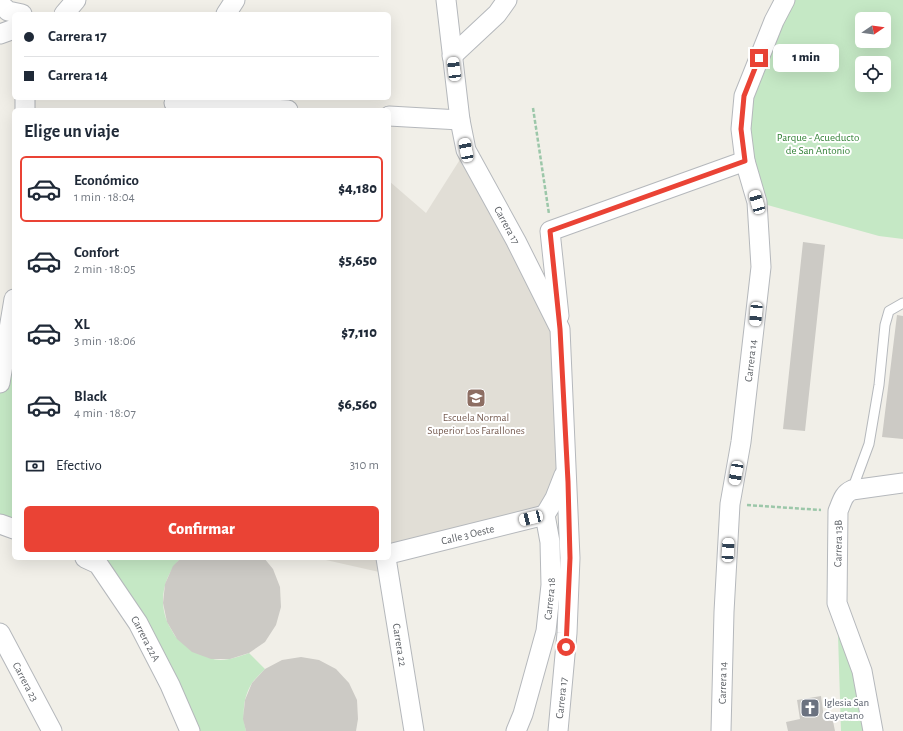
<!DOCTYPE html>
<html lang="es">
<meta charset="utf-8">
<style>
:root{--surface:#fff;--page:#f6f6f7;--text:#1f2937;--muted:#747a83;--line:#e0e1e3;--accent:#ea4335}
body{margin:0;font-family:"Alegreya Sans",sans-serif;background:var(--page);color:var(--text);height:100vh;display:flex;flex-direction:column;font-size:15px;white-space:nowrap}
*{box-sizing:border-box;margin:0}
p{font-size:13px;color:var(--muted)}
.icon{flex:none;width:22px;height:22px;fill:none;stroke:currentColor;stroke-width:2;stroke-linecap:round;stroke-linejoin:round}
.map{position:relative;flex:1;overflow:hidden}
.sheet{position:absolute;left:12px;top:108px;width:379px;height:452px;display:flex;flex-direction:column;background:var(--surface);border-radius:6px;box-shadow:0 4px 16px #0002}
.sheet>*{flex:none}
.hud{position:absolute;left:12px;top:12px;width:379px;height:88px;border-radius:6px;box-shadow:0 4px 16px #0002;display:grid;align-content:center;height:88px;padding:0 12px;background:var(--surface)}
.needle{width:26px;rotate:77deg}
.controls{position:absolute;left:855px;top:12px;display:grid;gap:8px}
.controls a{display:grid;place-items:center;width:36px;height:36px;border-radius:6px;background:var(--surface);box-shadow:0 4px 16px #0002;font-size:20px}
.end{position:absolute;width:18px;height:18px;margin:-9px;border:5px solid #ea4335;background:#fff;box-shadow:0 0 0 2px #fff}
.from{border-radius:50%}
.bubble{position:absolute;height:28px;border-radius:6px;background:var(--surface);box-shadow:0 4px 16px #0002;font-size:13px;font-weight:800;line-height:28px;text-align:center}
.car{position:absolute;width:12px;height:24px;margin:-12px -6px;border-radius:5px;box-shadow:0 0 3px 1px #0007;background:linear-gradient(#fff 24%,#345 0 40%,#fff 0 76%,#345 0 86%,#fff 0)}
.hud b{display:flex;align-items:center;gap:14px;height:38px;font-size:15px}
.hud b+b{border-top:1px solid var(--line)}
.hud i{width:10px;height:10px;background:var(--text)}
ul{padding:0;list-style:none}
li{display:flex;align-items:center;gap:12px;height:66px;margin:0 8px 6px;padding:0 4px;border:2px solid transparent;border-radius:6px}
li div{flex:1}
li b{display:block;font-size:15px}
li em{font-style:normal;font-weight:800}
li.on{border-color:var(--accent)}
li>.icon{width:36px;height:36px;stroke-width:1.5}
h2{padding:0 12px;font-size:18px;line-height:48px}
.pay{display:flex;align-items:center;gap:10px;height:44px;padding:0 12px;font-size:15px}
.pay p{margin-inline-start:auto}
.action{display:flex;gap:8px;margin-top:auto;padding:8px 12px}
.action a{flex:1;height:46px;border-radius:6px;background:var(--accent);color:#fff;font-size:16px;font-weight:800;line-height:46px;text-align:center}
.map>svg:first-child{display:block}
.education{fill:#e1ded6}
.green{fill:#c5e8c5;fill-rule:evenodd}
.building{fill:#cccac5}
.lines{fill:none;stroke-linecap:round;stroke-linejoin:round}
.service-casing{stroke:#b5b8bc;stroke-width:11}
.minor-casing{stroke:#b5b8bc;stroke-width:21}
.path{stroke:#9cc7a9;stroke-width:2.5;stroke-dasharray:4 2;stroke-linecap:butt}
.service{stroke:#fff;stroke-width:9}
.minor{stroke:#fff;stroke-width:19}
.route{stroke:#ea4335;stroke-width:5}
.labels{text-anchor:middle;stroke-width:4;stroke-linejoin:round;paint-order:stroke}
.park-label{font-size:11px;fill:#348238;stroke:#fff}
.street-label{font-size:11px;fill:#5f6368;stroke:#fff}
.education-label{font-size:11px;fill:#785e54;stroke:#fff}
.worship-label{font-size:11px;fill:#5b616d;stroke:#fff;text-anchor:start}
</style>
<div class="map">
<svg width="903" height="731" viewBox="0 0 903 731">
<rect width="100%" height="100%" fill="#f1efe8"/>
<path class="education" d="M466,150l94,179 7,137 -22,49 -156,39v-373l37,32z
M317,558h69l2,16z"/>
<path class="green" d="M785,0h118v239l-24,-3 -122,-34 -16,-73zM862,19h22v22h-22zM862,63h22v22h-22z
M14,299v230l-14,-5v-141z
M85,558h96c-19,19 -24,48 -10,71 2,3 4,8 7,10 5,5 26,17 32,19 12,5 28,-1 39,-5l16,16c-4,4 -9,9 -13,14 -9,14 -10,32 -6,48h-56l-20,-46z
M837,603l36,128h-32z"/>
<path class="building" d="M803,242l22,3 -20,186 -22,-2z
M897,315l6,1v123l-21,-2z
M181,558h83l9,11 7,18 1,20 -5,18 -11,17 -16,11 -19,6h-19l-19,-7 -15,-13 -10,-17 -4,-19 2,-19 8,-18z
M301,657l18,3 17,9 13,14 8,17 1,19 -2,12h-110l-3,-12 2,-19 7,-17 13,-14 17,-9z
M821,696l3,22 8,-2 3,15h-47l-2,-9 14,-3 -3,-19z"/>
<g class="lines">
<defs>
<path id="service" d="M852,490l17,-46 10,-59 6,-60 4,-14 14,-8"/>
<g id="minor">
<path id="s1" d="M446,0l14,120 6,30 50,91 44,88 10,229 -3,75 -9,98"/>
<path d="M0,4l8,7 14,3"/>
<path d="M64,14l12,-14"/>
<path d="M226,14l9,-14"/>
<path d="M0,34l14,-5"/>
<path d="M452,56l45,-42 10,-14"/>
<path d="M174,103l114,7"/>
<path d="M25,110v-12"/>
<path d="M389,116l71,4"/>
<path d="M559,316l-9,-85 195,-70"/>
<path d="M0,383l14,-84"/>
<path d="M0,524l14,5"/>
<path id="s2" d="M389,554l156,-39"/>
<path id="s3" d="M85,558l13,6 40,59 32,62 20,46"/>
<path id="s4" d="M386,558l28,173"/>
<path id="s5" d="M0,633l52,98"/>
<path id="s6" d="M516,731l7,-17 23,-83 5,-46 -1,-43 -5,-27 10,-17 9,-23"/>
<path id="s7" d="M721,731l3,-119 6,-108 11,-62 20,-175 -4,-65 -12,-41 -4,-32 3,-33 30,-75 11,-21"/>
<path id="s8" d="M873,731l-11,-60 -25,-68 1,-92c4,-9 5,-17 14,-21l51,-7"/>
</g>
</defs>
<use href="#service" class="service-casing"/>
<use href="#minor" class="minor-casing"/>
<path class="path" d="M533,108l16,106
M747,505l74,5"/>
<use href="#service" class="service"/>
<use href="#minor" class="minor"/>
</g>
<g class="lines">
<path class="route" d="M566,647l4,-89 -2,-76 -8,-153 -10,-98 195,-70 -4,-32 3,-33 15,-38"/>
</g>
<defs>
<symbol id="school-square" viewBox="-11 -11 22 22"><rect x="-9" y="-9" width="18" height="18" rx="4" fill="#8d6e63" stroke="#fff"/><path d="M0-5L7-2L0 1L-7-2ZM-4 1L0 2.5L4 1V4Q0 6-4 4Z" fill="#fff"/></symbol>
<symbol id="church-square" viewBox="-11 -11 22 22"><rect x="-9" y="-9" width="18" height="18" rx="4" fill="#6b7280" stroke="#fff"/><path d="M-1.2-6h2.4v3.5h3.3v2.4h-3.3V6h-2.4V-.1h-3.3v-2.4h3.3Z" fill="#fff"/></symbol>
</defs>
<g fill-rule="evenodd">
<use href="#school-square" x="465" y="387" width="22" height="22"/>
<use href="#church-square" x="799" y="697" width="22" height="22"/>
</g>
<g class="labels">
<g class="park-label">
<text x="818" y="141">Parque - Acueducto<tspan x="818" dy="13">de San Antonio</tspan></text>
</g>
<g class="street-label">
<text dy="4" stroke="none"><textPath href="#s1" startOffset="237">Carrera 17</textPath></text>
<text dy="4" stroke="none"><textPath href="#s7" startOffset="372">Carrera 14</textPath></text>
<text dy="4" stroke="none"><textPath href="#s2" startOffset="81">Calle 3 Oeste</textPath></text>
<text dy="4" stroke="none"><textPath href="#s8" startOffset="193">Carrera 13B</textPath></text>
<text dy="4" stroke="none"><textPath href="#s6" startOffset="137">Carrera 18</textPath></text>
<text dy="4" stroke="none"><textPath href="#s3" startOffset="103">Carrera 22A</textPath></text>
<text dy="4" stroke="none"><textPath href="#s4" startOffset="88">Carrera 22</textPath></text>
<text dy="4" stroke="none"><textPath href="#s5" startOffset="55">Carrera 23</textPath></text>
<text dy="4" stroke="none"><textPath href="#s7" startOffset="48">Carrera 14</textPath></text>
<text transform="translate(561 698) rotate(-84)" y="4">Carrera 17</text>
</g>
<g class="education-label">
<text x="476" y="421">Escuela Normal<tspan x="476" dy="13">Superior Los Farallones</tspan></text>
</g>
<g class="worship-label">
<text x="824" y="706">Iglesia San<tspan x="824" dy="13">Cayetano</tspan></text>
</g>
</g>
</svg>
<div class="controls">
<a><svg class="needle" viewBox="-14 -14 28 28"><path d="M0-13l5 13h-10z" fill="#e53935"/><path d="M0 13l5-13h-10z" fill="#747a83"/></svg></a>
<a><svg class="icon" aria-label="locate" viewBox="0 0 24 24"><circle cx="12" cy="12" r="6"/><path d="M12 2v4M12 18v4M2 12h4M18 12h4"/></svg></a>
</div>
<i class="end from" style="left:566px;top:647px"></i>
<i class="end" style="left:759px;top:58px"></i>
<div class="bubble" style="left:773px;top:44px;width:66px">1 min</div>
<i class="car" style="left:454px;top:69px;rotate:353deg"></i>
<i class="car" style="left:466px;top:150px;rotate:349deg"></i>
<i class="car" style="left:757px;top:202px;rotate:344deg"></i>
<i class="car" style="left:756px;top:314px;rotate:185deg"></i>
<i class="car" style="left:736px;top:473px;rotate:190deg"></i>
<i class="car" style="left:531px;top:518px;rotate:256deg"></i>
<i class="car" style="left:728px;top:550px;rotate:3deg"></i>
<div class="hud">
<b><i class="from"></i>Carrera 17</b>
<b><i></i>Carrera 14</b>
</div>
<section class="sheet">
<h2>Elige un viaje</h2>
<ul>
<li class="on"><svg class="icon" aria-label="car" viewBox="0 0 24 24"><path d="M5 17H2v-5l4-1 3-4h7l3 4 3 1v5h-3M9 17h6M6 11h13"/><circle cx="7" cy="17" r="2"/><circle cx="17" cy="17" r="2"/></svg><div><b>Económico</b><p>1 min · 18:04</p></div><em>$4,180</em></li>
<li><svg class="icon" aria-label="car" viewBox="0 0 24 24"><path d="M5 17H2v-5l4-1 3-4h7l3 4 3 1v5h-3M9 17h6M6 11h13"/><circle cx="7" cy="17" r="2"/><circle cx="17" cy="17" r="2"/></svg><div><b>Confort</b><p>2 min · 18:05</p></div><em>$5,650</em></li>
<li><svg class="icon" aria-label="car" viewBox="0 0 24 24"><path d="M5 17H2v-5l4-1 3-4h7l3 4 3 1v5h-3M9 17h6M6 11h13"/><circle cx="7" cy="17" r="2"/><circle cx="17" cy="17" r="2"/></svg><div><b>XL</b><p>3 min · 18:06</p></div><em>$7,110</em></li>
<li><svg class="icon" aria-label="car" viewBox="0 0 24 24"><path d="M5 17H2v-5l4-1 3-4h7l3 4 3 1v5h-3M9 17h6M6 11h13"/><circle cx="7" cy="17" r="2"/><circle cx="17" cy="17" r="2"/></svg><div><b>Black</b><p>4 min · 18:07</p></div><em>$6,560</em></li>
</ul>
<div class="pay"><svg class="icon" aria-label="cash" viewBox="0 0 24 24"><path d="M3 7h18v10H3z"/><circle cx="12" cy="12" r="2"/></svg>Efectivo<p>310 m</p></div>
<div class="action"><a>Confirmar</a></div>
</section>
</div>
